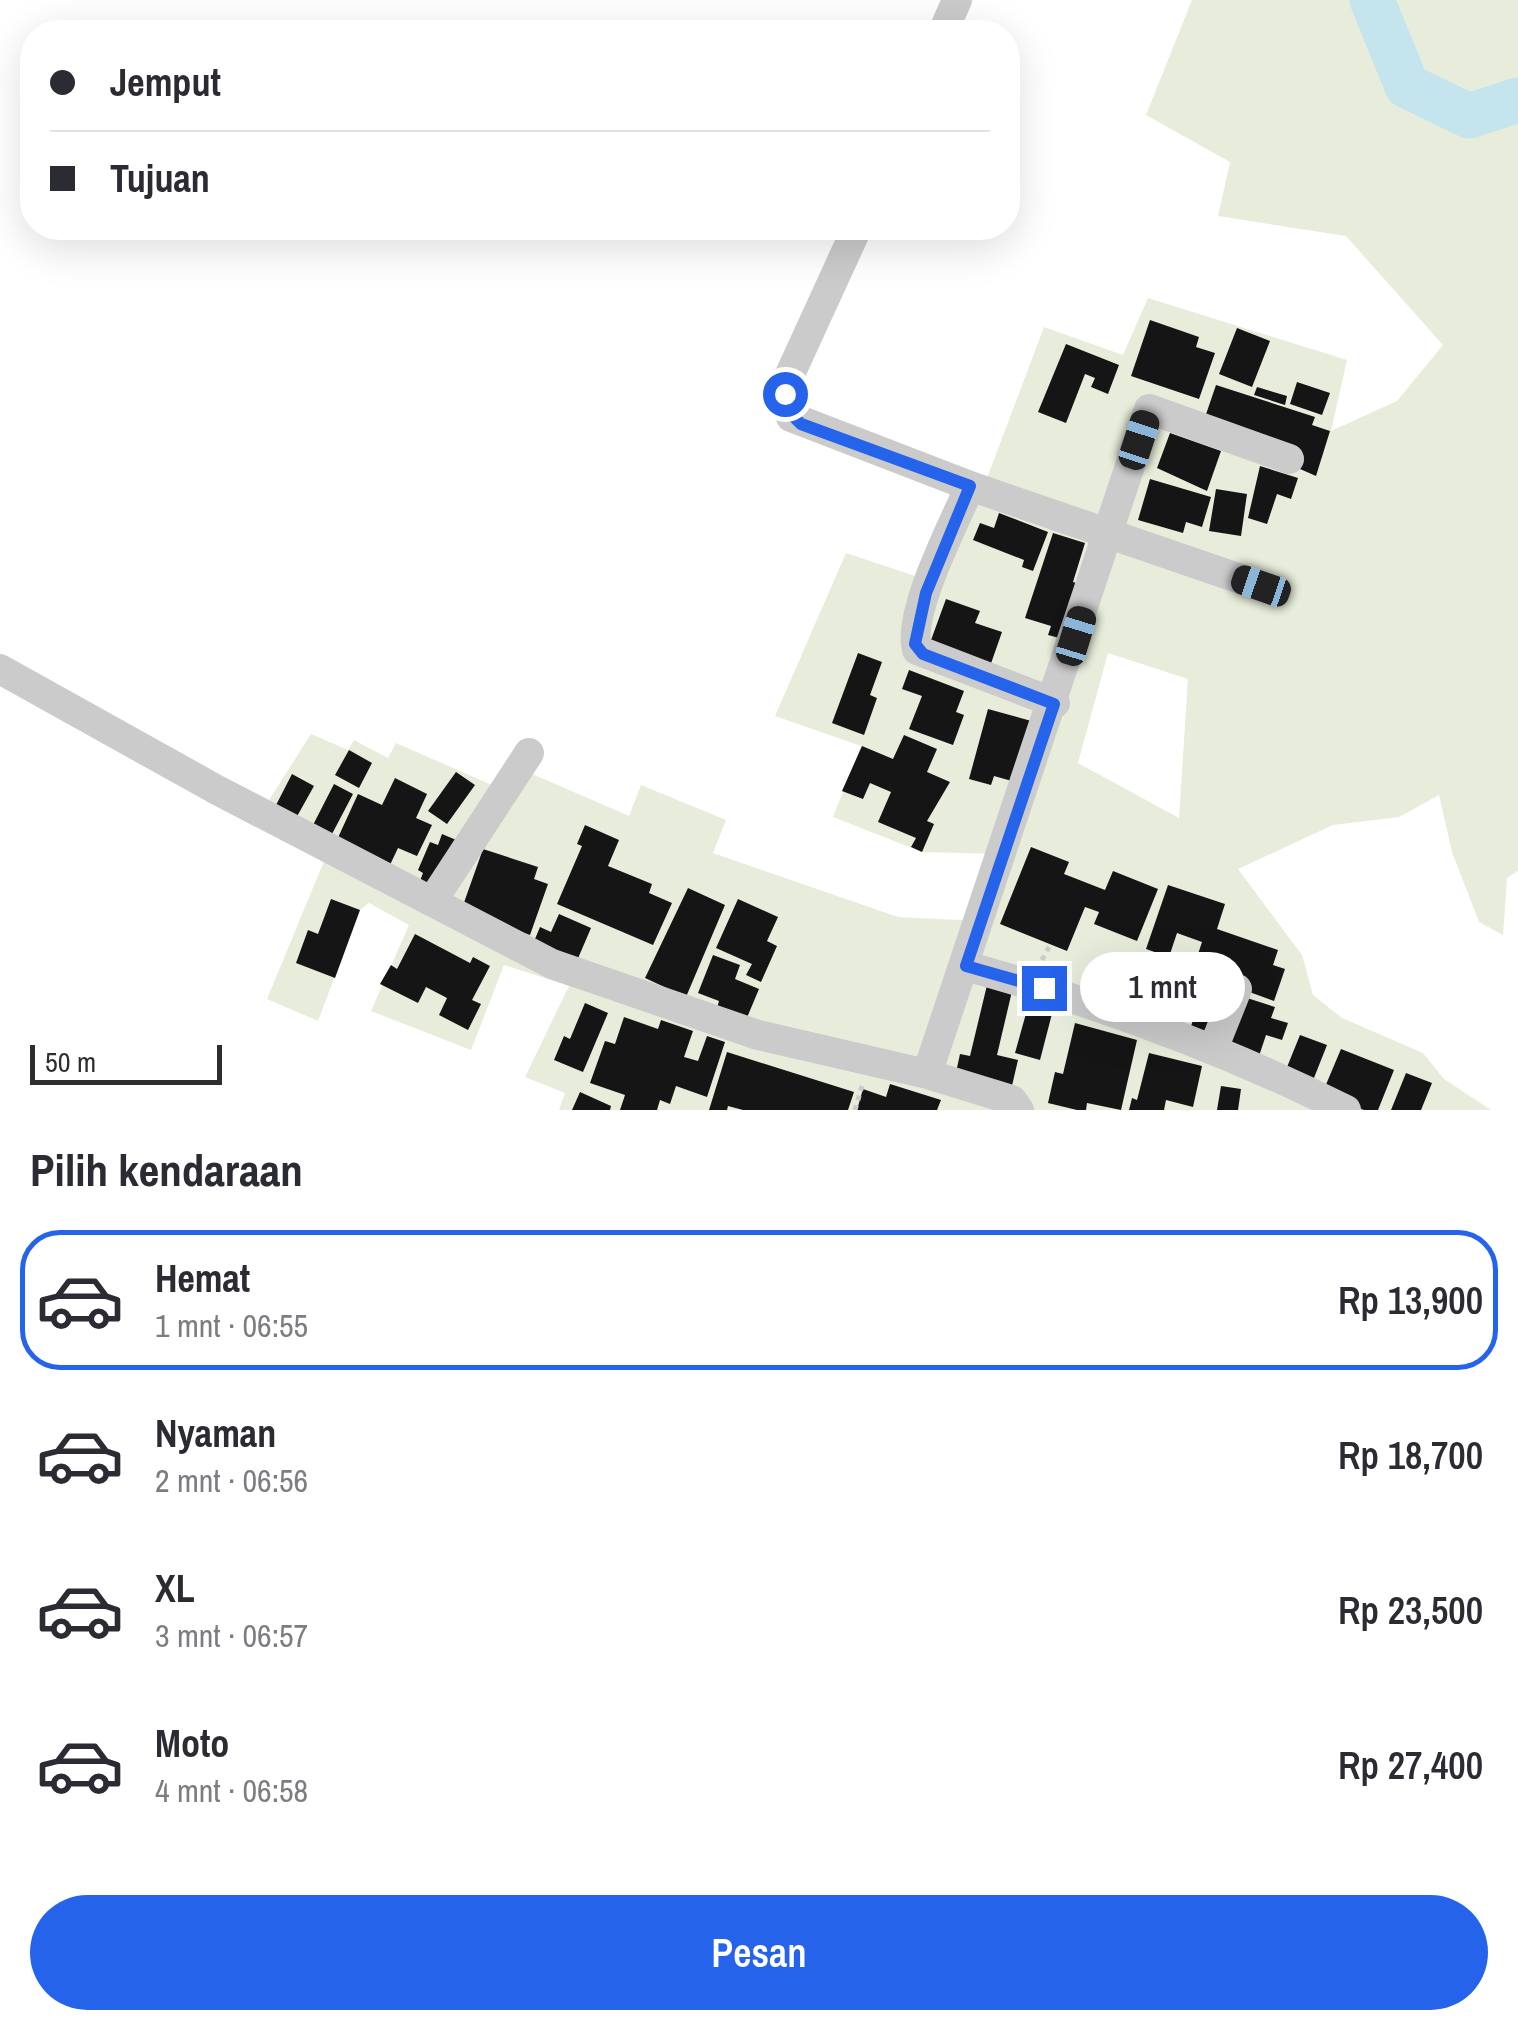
<!DOCTYPE html>
<html lang="id">
<meta charset="utf-8">
<style>
:root{--surface:#fff;--page:#f2f2f3;--text:#2b2b33;--muted:#7c7c81;--line:#e1e1e2;--accent:#2563eb}
body{margin:0;font-family:"Archivo Narrow",sans-serif;background:var(--page);color:var(--text);height:100vh;display:flex;flex-direction:column;font-size:38px;white-space:nowrap}
*{box-sizing:border-box;margin:0}
p{font-size:32px;color:var(--muted)}
.icon{flex:none;width:55px;height:55px;fill:none;stroke:currentColor;stroke-width:2;stroke-linecap:round;stroke-linejoin:round}
.map{position:relative;height:1110px;overflow:hidden}
.sheet{display:flex;flex-direction:column;background:var(--surface);flex:1}
.sheet>*{flex:none}
.hud{position:absolute;left:20px;top:20px;width:1000px;height:220px;border-radius:40px;box-shadow:0 10px 40px #0002;display:grid;align-content:center;height:220px;padding:0 30px;background:var(--surface)}
.scale{position:absolute;left:30px;bottom:25px;width:192px;box-sizing:border-box;padding-left:10px;border:5px solid #2e2e2e;border-top:0;font-size:28px;line-height:35px;white-space:nowrap;color:#2e2e2e;-webkit-text-stroke:8px #fff;paint-order:stroke}
.end{position:absolute;width:45px;height:45px;margin:-22px;border:12px solid #2563eb;background:#fff;box-shadow:0 0 0 5px #fff}
.from{border-radius:50%}
.bubble{position:absolute;height:70px;border-radius:35px;background:var(--surface);box-shadow:0 10px 40px #0002;font-size:32px;font-weight:600;line-height:70px;text-align:center}
.car{position:absolute;width:30px;height:60px;margin:-30px -15px;border-radius:12px;box-shadow:0 0 8px 2px #0007;background:linear-gradient(#222 24%,#8ab4d8 0 40%,#222 0 76%,#8ab4d8 0 86%,#222 0)}
.hud b{display:flex;align-items:center;gap:35px;height:95px;font-size:38px}
.hud b+b{border-top:2px solid var(--line)}
.hud i{width:25px;height:25px;background:var(--text)}
ul{padding:0;list-style:none}
li{display:flex;align-items:center;gap:30px;height:140px;margin:0 20px 15px;padding:0 10px;border:5px solid transparent;border-radius:40px}
li div{flex:1}
li b{display:block;font-size:38px}
li em{font-style:normal;font-weight:600}
li.current{border-color:var(--accent)}
li>.icon{width:90px;height:90px;stroke-width:1.5}
h2{padding:0 30px;font-size:45px;line-height:120px}
.button{display:flex;gap:20px;margin-top:auto;padding:20px 30px}
.button a{flex:1;height:115px;border-radius:60px;background:var(--accent);color:#fff;font-size:40px;font-weight:600;line-height:115px;text-align:center}
.map>svg:first-child{display:block}
.green{fill:#e7edda;fill-rule:evenodd}
.lines{fill:none;stroke-linecap:round;stroke-linejoin:round}
.river{stroke:#c4e4ee;stroke-width:45}
.building{fill:#151515}
.path{stroke:#cbcbcb;stroke-width:5;stroke-dasharray:5 5;stroke-linecap:butt}
.minor{stroke:#cbcbcb;stroke-width:30}
.route{stroke:#2563eb;stroke-width:12}
</style>
<div class="map">
<svg width="1518" height="1110" viewBox="0 0 1518 1110">
<rect width="100%" height="100%" fill="#fff"/>
<path class="green" d="M1192,0h326v871l-11,7 -4,57 -24,-13 -27,-70 -13,-57 -40,22 -66,8 -95,44 64,86 11,40 29,23 81,35 21,26 47,31h-932l6,-17 -40,-16 44,-91 -65,-21 -33,85 -100,-39 38,-86 -40,-22 -9,7 -42,111 -51,-22 62,-150 -65,-41 47,-74 37,16 6,-10 34,18 8,-15 105,46 13,-23 115,50 12,-31 85,35 -13,33 185,64 82,4 21,-67 -79,-2 -89,-35 28,-71 -86,-30 71,-163 69,23 66,-82 63,-167 79,28 25,-57 199,62 -16,71 66,-30 46,-56 -97,-109 -128,-20 12,-54 -84,-47zM1108,653l80,26 -9,139 -101,-55z"/>
<g class="lines">
<path class="river" d="M1372,0l35,86 62,30 49,-16"/>
</g>
<path class="building" d="M1150,320l49,17 -3,10 19,6 -16,46 -68,-23z
M1237,328l33,13 -18,46 -33,-13z
M1066,344l53,21 -11,29 -17,-7 4,-9 -10,-4 -19,49 -28,-11z
M1297,382l33,11 -8,22 -32,-11z
M1216,385l99,32 -3,8 18,6 -14,45 -114,-50z
M1257,387l30,9 -2,9 -31,-10z
M1170,433l51,18 -14,40 -50,-23z
M1260,466l38,12 -7,21 -14,-5 -10,30 -19,-6z
M1150,479l61,18 -9,30 -16,-5 -3,11 -45,-13z
M1216,489l31,5 -6,42 -32,-5z
M999,513l49,19 -15,39 -11,-4 2,-7 -51,-20 7,-17 14,5z
M1053,533l32,10 -12,39 12,4 -18,54 -19,-5 3,-9 -26,-8z
M946,599l34,12 -5,12 27,9 -14,40 -61,-21z
M858,653l24,9 -12,33 7,3 -13,37 -32,-12z
M909,670l55,21 -8,21 8,3 -11,30 -44,-16 13,-33 -20,-7z
M988,709l47,13 -16,61 -25,-7 -3,9 -22,-6z
M904,735l33,14 -10,23 23,10 -23,39 7,3 -12,28 -11,-5 5,-9 -38,-16 13,-30 -21,-9 -7,16 -21,-8 20,-45 31,13z
M349,750l23,13 -13,25 -24,-13z
M456,772l19,13 -28,39 -19,-13z
M292,774l22,12 -19,34 -21,-11z
M395,778l32,16 -11,24 16,7 -15,31 -19,-8 -9,19 -53,-25 22,-48 24,11z
M334,784l19,10 -21,40 -19,-9z
M585,825l34,15 -11,26 44,18 -3,9 23,10 -19,42 -96,-41 25,-58 -5,-2z
M442,834l26,11 -37,51 -15,-5 7,-18 -5,-3 12,-28 8,3z
M1031,847l38,15 -5,12 41,16 8,-19 45,18 -21,52 -43,-17 5,-12 -14,-5 -18,44 -67,-27z
M483,849l55,18 -4,12 14,5 -18,51 -69,-24z
M1168,885l57,19 -8,25 61,21 -5,15 12,4 -11,32 -41,-15 -18,51 -25,-8 17,-49 -16,-5 11,-33 -25,-9 -8,24 -23,-8z
M688,888l37,17 -39,92 -41,-19z
M331,899l29,11 -25,68 -39,-15 12,-33 10,4z
M738,899l40,18 -11,24 10,5 -16,36 -15,-7 6,-11 -36,-16z
M559,914l32,14 -15,35 -41,-24 5,-12 11,5z
M415,934l55,29 3,-6 17,9 -18,34 9,4 -13,26 -29,-15 8,-17 -21,-11 -8,16 -38,-19 11,-19 6,4z
M713,955l27,10 -5,14 24,10 -13,31 -29,-12 2,-7 -21,-8z
M1148,958l18,7 -4,10 -7,-2 -12,36 -19,-7 3,-12 -7,-2 10,-27 16,6z
M1168,975l26,9 -15,39 -26,-10z
M988,981l25,6 -16,68 21,5 -7,30 -56,-13 5,-23 10,2z
M1244,997l31,10 -4,11 17,5 -6,17 -16,-5 -9,27 -32,-10z
M1030,999l24,7 -14,54 -25,-7z
M585,1003l23,10 -25,59 -29,-12 10,-24 6,3z
M624,1017l34,12 3,-9 32,11 -9,26 14,4 9,-25 18,6 -18,55 -31,-11 -6,18 -10,-4 -3,10h-37l5,-15 -35,-12 15,-42 10,3z
M1075,1023l62,17 -16,70 -34,-7 -1,7h-9l-29,-7 7,-31 8,2z
M1300,1035l27,10 -17,43 -27,-11z
M1341,1049l53,21 -16,40h-14l-42,-16z
M727,1052l127,40 -6,18h-105l-15,-4 -1,4h-18z
M1149,1053l53,13 -9,41 -27,-7 -2,10h-35l3,-12 5,2z
M1406,1073l26,10 -11,27h-30z
M890,1084l51,16 -4,10h-80l6,-21 23,8z
M1221,1086l20,3 -3,21h-21z
M580,1092l31,14 -1,4h-38z"/>
<g class="lines">
<path class="path" d="M1042,960l7,-13
M855,1110l7,-24"/>
<path class="minor" d="M943,32l14,-32
M857,228l-71,155 -1,20 6,14 179,69 291,100
M970,486c-16,38 -63,126 -53,164l138,53
M0,669l217,121 335,174 206,71 169,39 85,26 7,10
M433,900l96,-147
M966,966c132,37 258,83 380,144
M1213,1049l24,-60
M927,1074l222,-665 140,50"/>
</g>
<g class="lines">
<path class="route" d="M785,394l3,17 13,13 169,62 -44,107 -11,51 8,10 131,50 -88,262 78,22"/>
</g>
</svg>
<div class="scale">50 m</div>
<i class="end from" style="left:785px;top:394px"></i>
<i class="end" style="left:1044px;top:988px"></i>
<div class="bubble" style="left:1080px;top:952px;width:165px">1 mnt</div>
<i class="car" style="left:1139px;top:440px;rotate:18deg"></i>
<i class="car" style="left:1261px;top:586px;rotate:289deg"></i>
<i class="car" style="left:1076px;top:636px;rotate:17deg"></i>
<div class="hud">
<b><i class="from"></i>Jemput</b>
<b><i></i>Tujuan</b>
</div>
</div>
<section class="sheet">
<h2>Pilih kendaraan</h2>
<ul>
<li class="current"><svg class="icon" aria-label="car" viewBox="0 0 24 24"><path d="M5 17H2v-5l4-1 3-4h7l3 4 3 1v5h-3M9 17h6M6 11h13"/><circle cx="7" cy="17" r="2"/><circle cx="17" cy="17" r="2"/></svg><div><b>Hemat</b><p>1 mnt · 06:55</p></div><em>Rp 13,900</em></li>
<li><svg class="icon" aria-label="car" viewBox="0 0 24 24"><path d="M5 17H2v-5l4-1 3-4h7l3 4 3 1v5h-3M9 17h6M6 11h13"/><circle cx="7" cy="17" r="2"/><circle cx="17" cy="17" r="2"/></svg><div><b>Nyaman</b><p>2 mnt · 06:56</p></div><em>Rp 18,700</em></li>
<li><svg class="icon" aria-label="car" viewBox="0 0 24 24"><path d="M5 17H2v-5l4-1 3-4h7l3 4 3 1v5h-3M9 17h6M6 11h13"/><circle cx="7" cy="17" r="2"/><circle cx="17" cy="17" r="2"/></svg><div><b>XL</b><p>3 mnt · 06:57</p></div><em>Rp 23,500</em></li>
<li><svg class="icon" aria-label="car" viewBox="0 0 24 24"><path d="M5 17H2v-5l4-1 3-4h7l3 4 3 1v5h-3M9 17h6M6 11h13"/><circle cx="7" cy="17" r="2"/><circle cx="17" cy="17" r="2"/></svg><div><b>Moto</b><p>4 mnt · 06:58</p></div><em>Rp 27,400</em></li>
</ul>
<div class="button"><a>Pesan</a></div>
</section>
